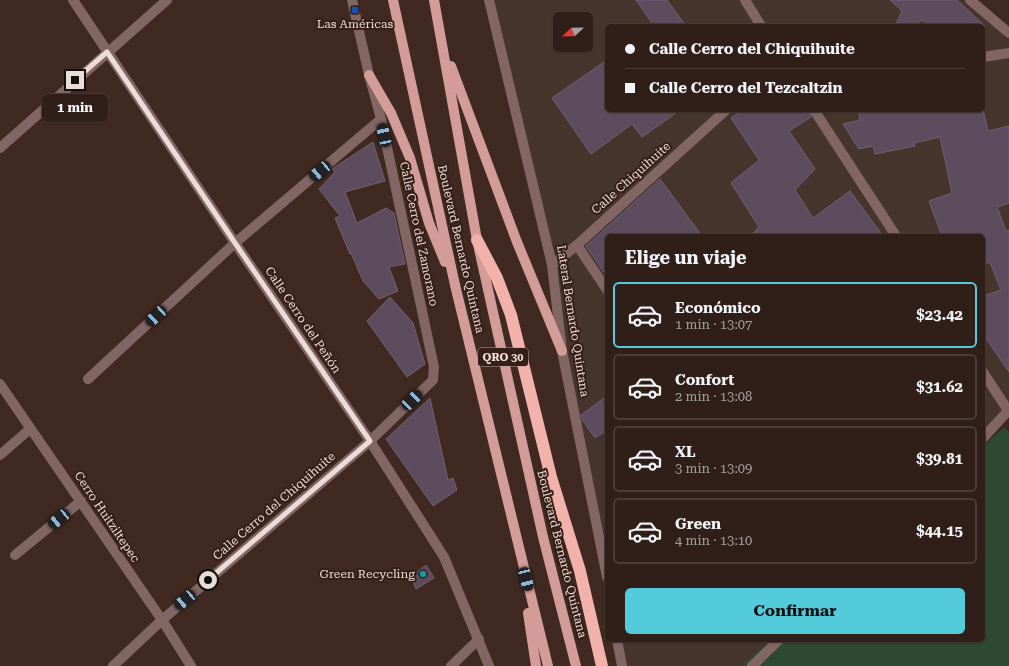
<!DOCTYPE html>
<html lang="es">
<meta charset="utf-8">
<style>
:root{--surface:#2f1f18;--page:#372721;--text:#f1f3f6;--muted:#a7a2a2;--line:#4a3d37;--accent:#53cbdb}
body{margin:0;font-family:"Roboto Serif",serif;background:var(--page);color:var(--text);height:100vh;display:flex;flex-direction:column;font-size:15px;white-space:nowrap}
*{box-sizing:border-box;margin:0}
p{font-size:13px;color:var(--muted)}
.icon{flex:none;width:22px;height:22px;fill:none;stroke:currentColor;stroke-width:2;stroke-linecap:round;stroke-linejoin:round}
.map{position:relative;flex:1;overflow:hidden}
.drawer{position:absolute;left:605px;top:234px;width:380px;height:408px;display:flex;flex-direction:column;background:var(--surface);border-radius:6px;box-shadow:0 1px 3px #0004,0 0 0 1px var(--line)}
.drawer>*{flex:none}
.hud{position:absolute;left:605px;top:24px;width:380px;height:88px;border-radius:6px;box-shadow:0 1px 3px #0004,0 0 0 1px var(--line);display:grid;align-content:center;height:88px;padding:0 20px;background:var(--surface)}
.needle{width:26px;rotate:248deg}
.tools{position:absolute;left:553px;top:12px;display:grid;gap:8px}
.tools a{display:grid;place-items:center;width:40px;height:40px;border-radius:6px;background:var(--surface);box-shadow:0 1px 3px #0004,0 0 0 1px var(--line);font-size:20px}
.end{position:absolute;width:18px;height:18px;margin:-9px;border:5px solid #ecdcd7;background:#111;box-shadow:0 0 0 2px #111}
.from{border-radius:50%}
.bubble{position:absolute;height:28px;border-radius:6px;background:var(--surface);box-shadow:0 1px 3px #0004,0 0 0 1px var(--line);font-size:13px;font-weight:700;line-height:28px;text-align:center}
.car{position:absolute;width:12px;height:24px;margin:-12px -6px;border-radius:5px;box-shadow:0 0 3px 1px #0007;background:linear-gradient(#222 24%,#8ab4d8 0 40%,#222 0 76%,#8ab4d8 0 86%,#222 0)}
.hud b{display:flex;align-items:center;gap:14px;height:38px;font-size:15px}
.hud b+b{border-top:1px solid var(--line)}
.hud i{width:10px;height:10px;background:var(--text)}
ul{padding:0;list-style:none}
li{display:flex;align-items:center;gap:12px;height:66px;margin:0 8px 6px;padding:0 12px;border:2px solid var(--line);border-radius:6px}
li div{flex:1}
li b{display:block;font-size:15px}
li em{font-style:normal;font-weight:700}
li.active{border-color:var(--accent)}
li>.icon{width:36px;height:36px;stroke-width:1.5}
h2{padding:0 20px;font-size:18px;line-height:48px}
.primary-button{display:flex;gap:8px;margin-top:auto;padding:8px 20px}
.primary-button a{flex:1;height:46px;border-radius:6px;background:var(--accent);color:#111;font-size:16px;font-weight:700;line-height:46px;text-align:center}
.map>svg:first-child{display:block}
.commercial{fill:#46352c;fill-rule:evenodd}
.green{fill:#2d4932}
.building{fill:#5d4b5e;stroke:#725f72}
.lines{fill:none;stroke-linecap:round;stroke-linejoin:round}
.minor{stroke:#816664;stroke-width:10}
.major{stroke:#d39c98;stroke-width:10}
.highway{stroke:#f3b1ac;stroke-width:12}
.route{stroke:#ecdcd7;stroke-width:5}
.transit-dot{fill:#1a4fb4;stroke:#351f17;stroke-width:1.5}
.culture-dot{fill:#0f9aa8;stroke:#351f17;stroke-width:1.5}
.labels{text-anchor:middle;stroke-width:4;stroke-linejoin:round;paint-order:stroke}
.shield{fill:#351f17;stroke:#b5a39d;stroke-width:1}
.shield-label{font-size:11px;font-weight:bold;fill:#ecdcd7}
.poi-label{font-size:12px;fill:#ecdcd7;stroke:#351f17}
.street-label{font-size:12px;fill:#ecdcd7;stroke:#351f17}
</style>
<div class="map">
<svg width="1009" height="666" viewBox="0 0 1009 666">
<rect width="100%" height="100%" fill="#3f2920"/>
<path class="commercial" d="M489,0h481l39,33v379l-26,26v-202h-376v341l-45,-226 -10,-86zM560,19h26v26h-26zM607,26h376v84h-376z
M617,640h162l-27,26h-130z"/>
<path class="green" d="M1004,427l5,5v234h-268l29,-26h213v-194z"/>
<path class="building" d="M636,0h31l19,26h-32z
M890,0h67l28,26h-55l-8,-6 -6,4 -21,2 7,-15z
M607,60v50h73l-38,27 -10,-13 -41,30 -39,-56z
M743,110h65l3,7 -22,14 26,38 -20,21 18,28 37,-27 33,45h-133l9,-9 -28,-44 28,-23 -28,-42z
M858,110h125l5,21 21,-5v77l-12,4 9,24 3,-1v142l-26,-38v-38l18,-6 -11,-28 -7,3v-29h-41l-13,-35 23,-8 -12,-56 -26,6 1,3 -40,8 -2,-8 -14,3 -16,-25 17,-4z
M373,142l12,39 -40,11 12,31 29,-15 8,5 11,51 -16,3 9,24 -19,8 -16,-18 -12,-28 -1,1 -15,-36 5,-2 -21,-27 16,-17 -3,-3z
M660,179l42,57h-95v41l-21,-31z
M390,297l23,26 12,41 -18,13 -40,-56z
M607,396v34l-12,8 -12,-17 -2,-6z
M430,398l18,82 5,-2 4,12 -24,16 -47,-67z
M426,565l8,13 -18,11 -5,-12z"/>
<g class="lines">
<path class="minor" d="M73,0l162,243 135,198 74,116 45,109
M489,0l63,265 10,86 45,226
M745,0l16,26
M970,0l39,33
M983,57l26,-4
M814,110l82,126
M0,148l167,-148
M577,245l30,45
M552,265l25,-20 149,-135
M983,372l26,40
M88,379l147,-136 146,-124
M0,384l162,236 29,46
M983,438l25,-27
M0,455l30,-26
M15,555l66,-54
M617,640l5,26
M113,666l49,-46 208,-179 63,-61 1,-13 -53,-248 -12,-44 -17,-75
M451,666l28,-27
M752,666l27,-26"/>
<path class="major" d="M393,0l62,285 93,381
M434,0l43,240 66,297 33,129
M451,66l66,176 45,109
M369,75l22,38 19,45 19,65 16,39
M528,613l8,53"/>
<path class="highway" d="M477,240l20,38 14,37 40,162 29,94 22,95"/>
</g>
<g class="lines">
<path class="route" d="M75,80l32,-28 128,191 135,198 -162,139"/>
</g>
<rect class="transit-dot" x="351" y="6" width="8" height="8" rx="2"/>
<circle class="culture-dot" cx="423" cy="574" r="4"/>
<g class="labels">
<rect class="shield" x="478" y="348" width="50" height="18" rx="3"/>
<g class="shield-label">
<text x="503" y="361">QRO 30</text>
</g>
<g class="poi-label">
<text x="355" y="28">Las Américas</text>
<text x="415" y="578" text-anchor="end">Green Recycling</text>
</g>
<g class="street-label">
<text transform="translate(631 178) rotate(-42)" y="4">Calle Chiquihuite</text>
<text transform="translate(419 234) rotate(78)" y="4">Calle Cerro del Zamorano</text>
<text transform="translate(461 249) rotate(77)" y="4">Boulevard Bernardo Quintana</text>
<text transform="translate(303 320) rotate(56)" y="4">Calle Cerro del Peñón</text>
<text transform="translate(573 321) rotate(81)" y="4">Lateral Bernardo Quintana</text>
<text transform="translate(274 506) rotate(-41)" y="4">Calle Cerro del Chiquihuite</text>
<text transform="translate(107 517) rotate(56)" y="4">Cerro Huitziltepec</text>
<text transform="translate(562 554) rotate(76)" y="4">Boulevard Bernardo Quintana</text>
</g>
</g>
</svg>
<div class="tools">
<a><svg class="needle" viewBox="-14 -14 28 28"><path d="M0-13l5 13h-10z" fill="#e53935"/><path d="M0 13l5-13h-10z" fill="#a7a2a2"/></svg></a>
</div>
<i class="end from" style="left:208px;top:580px"></i>
<i class="end" style="left:75px;top:80px"></i>
<div class="bubble" style="left:42px;top:94px;width:66px">1 min</div>
<i class="car" style="left:384px;top:135px;rotate:348deg"></i>
<i class="car" style="left:320px;top:171px;rotate:230deg"></i>
<i class="car" style="left:156px;top:316px;rotate:227deg"></i>
<i class="car" style="left:412px;top:400px;rotate:46deg"></i>
<i class="car" style="left:59px;top:519px;rotate:231deg"></i>
<i class="car" style="left:526px;top:579px;rotate:166deg"></i>
<i class="car" style="left:185px;top:600px;rotate:230deg"></i>
<div class="hud">
<b><i class="from"></i>Calle Cerro del Chiquihuite</b>
<b><i></i>Calle Cerro del Tezcaltzin</b>
</div>
<section class="drawer">
<h2>Elige un viaje</h2>
<ul>
<li class="active"><svg class="icon" aria-label="car" viewBox="0 0 24 24"><path d="M5 17H2v-5l4-1 3-4h7l3 4 3 1v5h-3M9 17h6M6 11h13"/><circle cx="7" cy="17" r="2"/><circle cx="17" cy="17" r="2"/></svg><div><b>Económico</b><p>1 min · 13:07</p></div><em>$23.42</em></li>
<li><svg class="icon" aria-label="car" viewBox="0 0 24 24"><path d="M5 17H2v-5l4-1 3-4h7l3 4 3 1v5h-3M9 17h6M6 11h13"/><circle cx="7" cy="17" r="2"/><circle cx="17" cy="17" r="2"/></svg><div><b>Confort</b><p>2 min · 13:08</p></div><em>$31.62</em></li>
<li><svg class="icon" aria-label="car" viewBox="0 0 24 24"><path d="M5 17H2v-5l4-1 3-4h7l3 4 3 1v5h-3M9 17h6M6 11h13"/><circle cx="7" cy="17" r="2"/><circle cx="17" cy="17" r="2"/></svg><div><b>XL</b><p>3 min · 13:09</p></div><em>$39.81</em></li>
<li><svg class="icon" aria-label="car" viewBox="0 0 24 24"><path d="M5 17H2v-5l4-1 3-4h7l3 4 3 1v5h-3M9 17h6M6 11h13"/><circle cx="7" cy="17" r="2"/><circle cx="17" cy="17" r="2"/></svg><div><b>Green</b><p>4 min · 13:10</p></div><em>$44.15</em></li>
</ul>
<div class="primary-button"><a>Confirmar</a></div>
</section>
</div>
